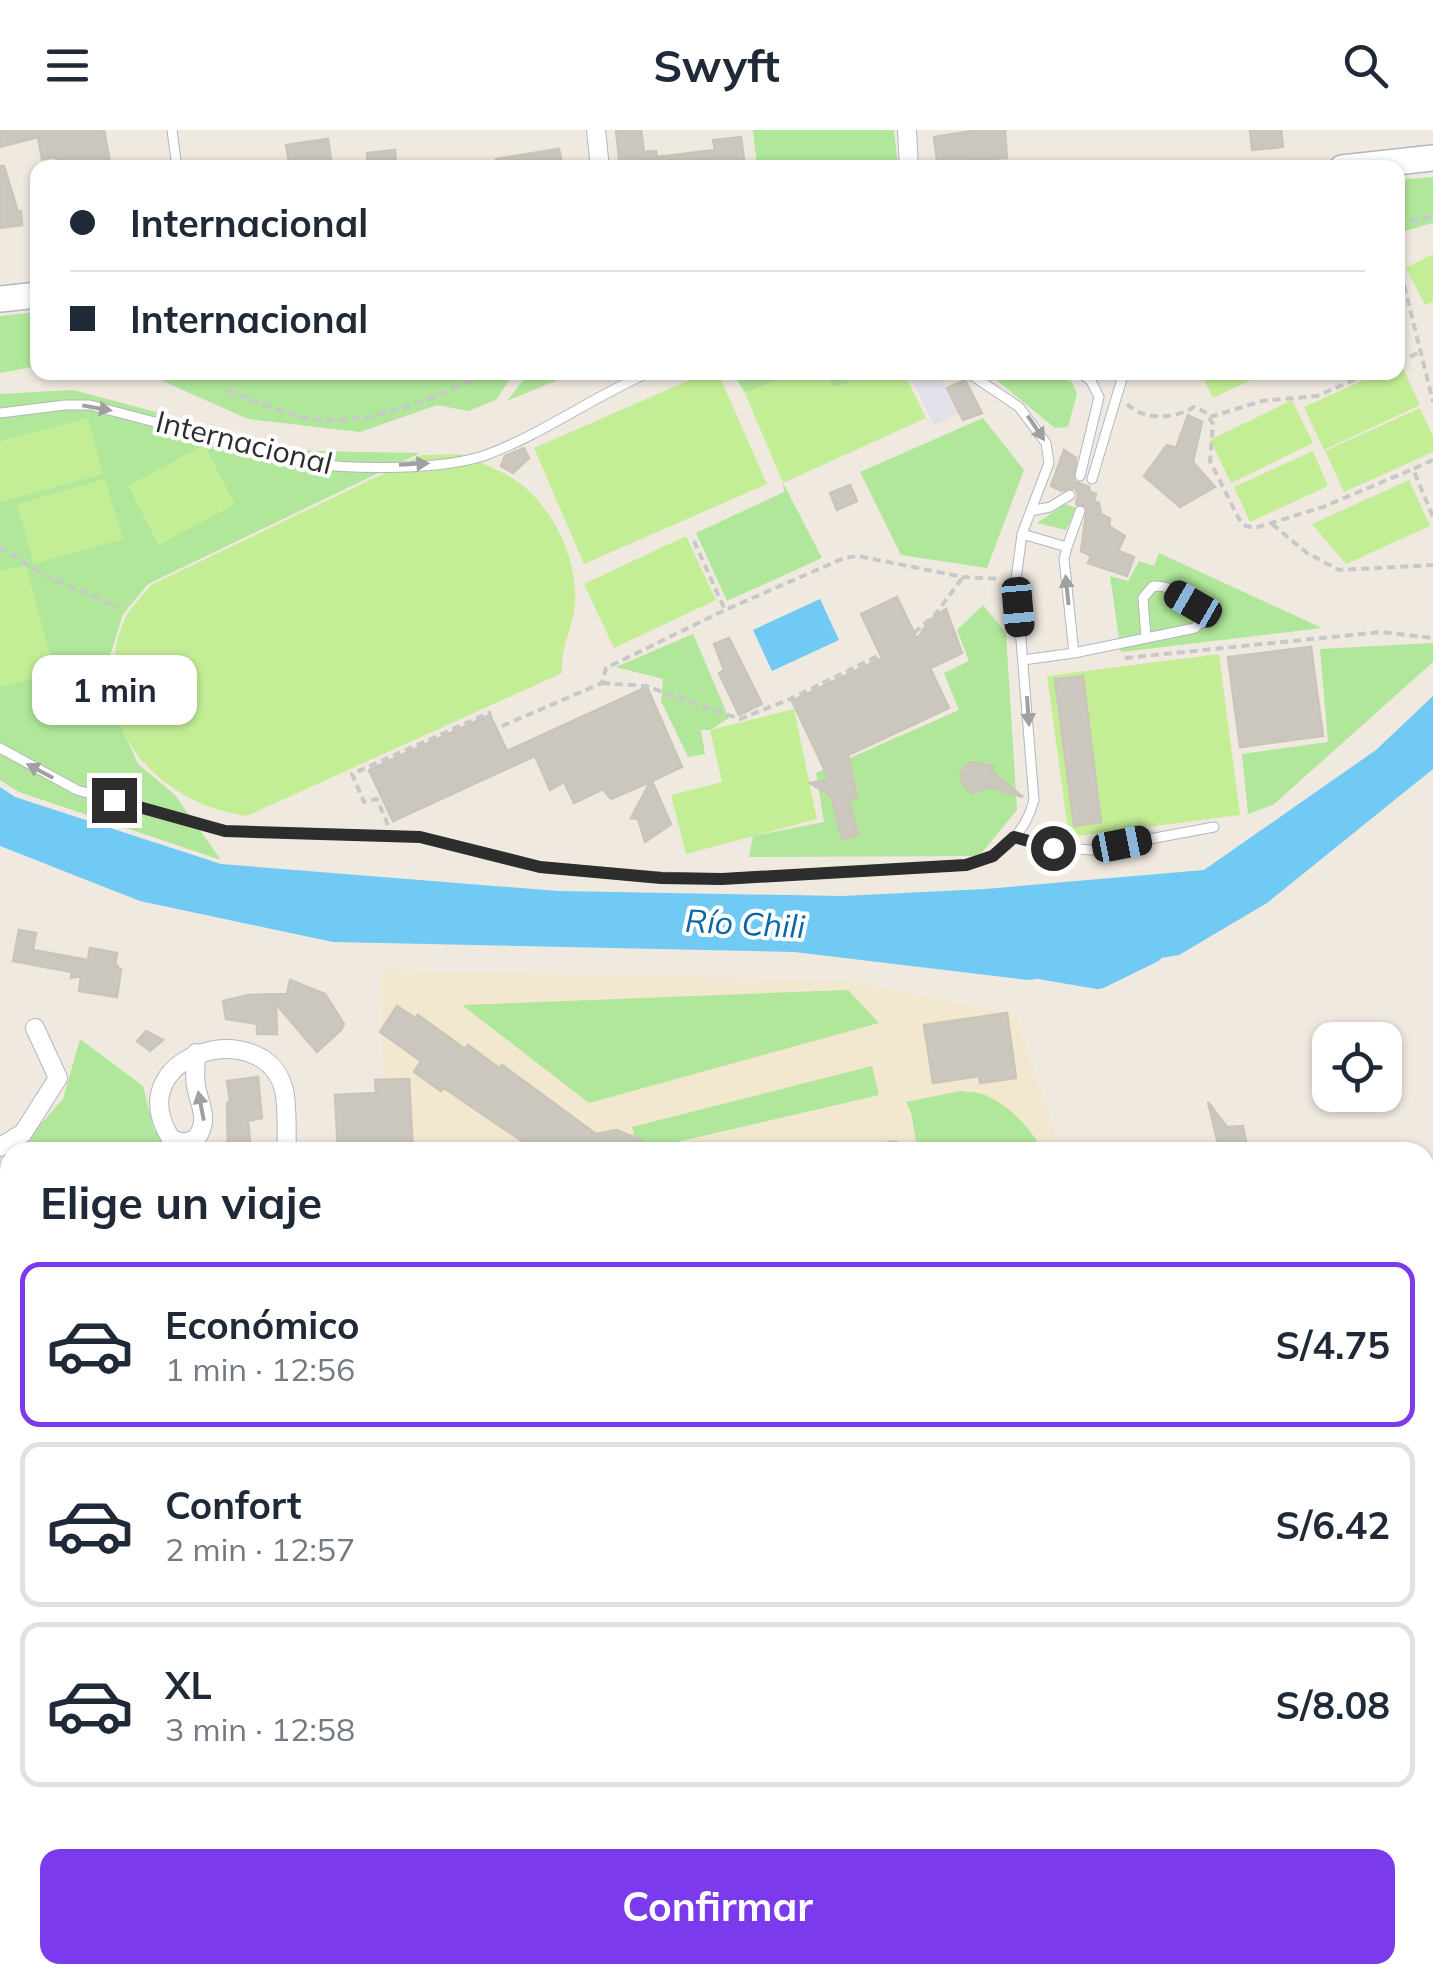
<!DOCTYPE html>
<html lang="es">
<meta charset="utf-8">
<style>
:root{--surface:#fff;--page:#f6f6f7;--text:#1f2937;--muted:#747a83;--line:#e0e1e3;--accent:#7c3aed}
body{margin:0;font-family:Mulish,sans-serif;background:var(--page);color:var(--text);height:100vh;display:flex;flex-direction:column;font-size:38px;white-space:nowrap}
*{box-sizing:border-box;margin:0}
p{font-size:32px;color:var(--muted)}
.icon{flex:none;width:55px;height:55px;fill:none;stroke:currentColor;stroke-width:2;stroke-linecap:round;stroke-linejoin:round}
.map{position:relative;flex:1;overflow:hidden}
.side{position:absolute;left:0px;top:1012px;width:1435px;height:842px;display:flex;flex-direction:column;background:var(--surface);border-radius:30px 30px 0 0;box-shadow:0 2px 8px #0004}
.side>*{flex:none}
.guide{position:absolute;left:30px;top:30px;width:1375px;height:220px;border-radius:20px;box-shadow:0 2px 8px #0004;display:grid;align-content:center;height:220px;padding:0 40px;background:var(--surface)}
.tools{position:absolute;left:1312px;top:892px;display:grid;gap:20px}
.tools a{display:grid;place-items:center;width:90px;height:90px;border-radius:20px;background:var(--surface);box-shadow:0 2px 8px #0004;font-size:50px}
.end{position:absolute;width:45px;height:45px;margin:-22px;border:12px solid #2d2d2d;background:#fff;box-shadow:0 0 0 5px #fff}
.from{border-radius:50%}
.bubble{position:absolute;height:70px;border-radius:20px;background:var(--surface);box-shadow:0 2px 8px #0004;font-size:32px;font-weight:700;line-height:70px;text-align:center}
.car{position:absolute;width:30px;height:60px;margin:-30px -15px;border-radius:12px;box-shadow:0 0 8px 2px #0007;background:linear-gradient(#222 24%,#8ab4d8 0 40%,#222 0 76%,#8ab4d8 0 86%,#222 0)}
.guide b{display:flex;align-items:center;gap:35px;height:95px;font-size:38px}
.guide b+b{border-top:2px solid var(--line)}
.guide i{width:25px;height:25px;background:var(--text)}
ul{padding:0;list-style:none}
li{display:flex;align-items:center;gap:30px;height:165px;margin:0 20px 15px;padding:0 20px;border:5px solid var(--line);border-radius:20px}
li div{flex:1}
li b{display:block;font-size:38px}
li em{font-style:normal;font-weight:700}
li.current{border-color:var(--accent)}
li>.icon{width:90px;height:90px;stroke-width:1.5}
h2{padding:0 40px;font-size:45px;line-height:120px}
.action{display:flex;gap:20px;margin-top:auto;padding:20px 40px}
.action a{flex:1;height:115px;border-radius:20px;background:var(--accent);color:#fff;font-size:40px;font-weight:700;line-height:115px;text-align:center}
header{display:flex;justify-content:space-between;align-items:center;height:130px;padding:0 40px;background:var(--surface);font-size:45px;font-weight:700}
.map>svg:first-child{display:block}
.industrial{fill:#e2e0e8}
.education{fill:#f1e8cf}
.green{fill:#b0e79a}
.pitch{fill:#c4ee96}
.water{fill:#70caf4}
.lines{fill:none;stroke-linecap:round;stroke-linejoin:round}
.stream{stroke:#70caf4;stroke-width:5}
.river{stroke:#70caf4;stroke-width:32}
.building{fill:#cbc7be;stroke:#cbc5b9;stroke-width:2.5}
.lane-casing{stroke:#b3b5c1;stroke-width:11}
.street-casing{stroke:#b3b5c1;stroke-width:20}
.secondary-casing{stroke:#b3b5c1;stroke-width:28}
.primary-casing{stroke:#c8c8c8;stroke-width:30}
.path{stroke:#c8c8c8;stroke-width:4;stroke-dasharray:8 5;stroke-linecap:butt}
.lane{stroke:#fff;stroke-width:9}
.street{stroke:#fff;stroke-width:18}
.secondary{stroke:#fff;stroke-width:25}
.primary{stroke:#f7db5d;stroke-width:28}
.oneway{fill:#a0a0a0}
.route{stroke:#2d2d2d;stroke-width:12}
.labels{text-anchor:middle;stroke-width:8;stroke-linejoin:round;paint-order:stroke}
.street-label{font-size:30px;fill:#2d2d2d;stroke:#fff}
.water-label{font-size:32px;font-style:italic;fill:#0867a7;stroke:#fff}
</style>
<header><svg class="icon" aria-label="menu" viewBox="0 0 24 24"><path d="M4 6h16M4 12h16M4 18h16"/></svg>Swyft<svg class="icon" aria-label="search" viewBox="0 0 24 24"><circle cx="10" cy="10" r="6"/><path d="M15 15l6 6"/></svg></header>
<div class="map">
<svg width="1433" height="1853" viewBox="0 0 1433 1853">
<rect width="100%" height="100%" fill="#efe9e0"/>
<path class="industrial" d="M915,243h24l20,40 -25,12 -24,-50z"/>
<path class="education" d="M379,840l470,11 167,34 36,108 5,29h-669z"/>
<path class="green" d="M753,0h141l4,37h-141z
M1433,47v46l-35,10v-53z
M37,182v54l-37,7v-57z
M134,243h380l-18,27 -28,11 -31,-6 -77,27 -112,-13 -101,-45z
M529,243v-1l46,1 -68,28z
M733,243h63l-51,20z
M825,243h52l-44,14z
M988,243h65l19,9 5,12 -9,33 -13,1z
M73,260l98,26 81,29 63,6 105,2 -272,131 -25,30 -13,42v46l28,62 37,31 46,65 -202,-68 -19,-12v-386z
M983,288l41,52 -37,98 -86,-13 -41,-83z
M783,353l39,75 -95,43 -31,-68 88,-41z
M1065,374l11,4 -10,22 -29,-7z
M1159,423l163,75 -201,24 -11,-76 18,5 11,-20 15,5z
M983,475l23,28 11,177 -38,46 -230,1 4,-21 71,-14 -8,-49 143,-63 -15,-37 25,-12 -12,-31z
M693,504l36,84 -19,12h-9l4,24 -17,3 -27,-56 2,-22 -47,-12z
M1433,513v19l-160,143 -25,9 -6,-60 86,-12 -8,-93z
M848,860l31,33 -290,80 -127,-98z
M80,909l63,47 11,45 56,21h-194l47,-53z
M872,936l7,29 -202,47 -17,10h-21l-7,-25z
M960,961c7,1 18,1 25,4 21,8 50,36 57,57h-124l-7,-40 -5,-10z
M1430,1253l3,2v143l-4,2 4,12v40l-8,2v-199z
M1425,1579l8,16v258h-67l-8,-8h67z
M523,1845h457l5,8h-462z"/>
<path class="pitch" d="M1433,124v48l-8,3 -19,-37z
M1400,232l20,43 -96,45 -20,-43 75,-34 19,-1z
M708,242l10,1 49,111 -183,80 -50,-116z
M796,243h29l8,14 44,-14h27l22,45 -143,65 -38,-90z
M1201,243h65l-53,25z
M1292,270l21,43 -82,40 -21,-43z
M1420,278l13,28v16l-89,40 -19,-41z
M88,288l15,56 -103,28v-61z
M204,315l31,59 -76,41 -31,-59z
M1313,321l15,35 -78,36 -16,-35z
M461,324c22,10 51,20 68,37 29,28 49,73 46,113 -2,24 -15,44 -13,69l-315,143c-72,-10 -138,-64 -134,-141 1,-19 4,-43 14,-60 6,-10 16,-20 24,-30l271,-130z
M105,349l18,60 -89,25 -17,-60z
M1409,350l21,46 -84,38 -34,-40z
M686,406l30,64 -102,48 -30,-64z
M26,436l29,107 -55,14v-116z
M1219,524l21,161 -171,22 -22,-161z
M794,579l23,110 -131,35 -15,-59 51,-13 -12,-52z"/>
<path class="water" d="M820,469l19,41 -67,31 -19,-41z
M1433,566v73l-166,134 -88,52 -150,25 -235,-28 -461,-10 -193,-41 -140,-55v-59l15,10 206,67 337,27 284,5 143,-7 219,-19 172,-120z"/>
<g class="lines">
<path class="stream" d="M0,1585l10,3
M307,1845l5,8"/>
<path class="river" d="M1045,834l53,9 51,-25"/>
</g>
<path class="building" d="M0,0h104l7,38h-53l-2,-11 -14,2 -4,-22 -38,10z
M616,0h25l3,22 12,-1 1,6 58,-7 -2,-10 28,-3 4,31h-125z
M978,0h27l2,28 -35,2 1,6 -35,2 -4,-31z
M1250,0h31l2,17 -31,3z
M328,9l4,29h-42l-4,-23z
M559,19l4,19h-66l-1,-9z
M395,20l1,18h-28l-1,-15z
M0,36h4l14,46 3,-1 1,14 -22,3z
M965,250l17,33 -19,7 -16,-32z
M1188,285l14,7 -9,40 22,25 -35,20 -36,-31 23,-31 9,3z
M524,318l5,10 -16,15 -12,-7 4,-10z
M1064,320l12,8 -2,23 15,6 1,5 6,2 -2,7 5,2 2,11 9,5 -1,7 16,10 -7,15 16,6 -7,19 -39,-13 3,-7 -10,-5 6,-44 -11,-3 2,-10 -3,-6 -14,3 -10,-5z
M850,355l7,16 -20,9 -7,-17z
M897,467l20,42 13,-19 16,-11 16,44 -32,15 19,40 -101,47 9,43 -8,2 9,35 -16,4 -11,-43 -21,-13 19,-4 -37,-78 90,-43 -21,-44z
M729,508l33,66 -23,11 -20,-42 5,-3 -10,-26z
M1311,517l12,89 -83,11 -12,-90z
M1083,546l18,146 -27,4 -19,-147z
M647,557l35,80 -30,14 19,43 -26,18 -7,-23 -7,-1 19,-36 -39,17 -8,-10 -29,14 -10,-21 -14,8 -15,-34 -142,65 -24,-51 121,-55 17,36z
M970,632l23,4 -2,5 32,26 -34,-10 -16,6 -9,-7 -4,-13z
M19,800l17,3 -3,17 55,10 2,-12 27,5 -2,13h4l-5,2 7,1 -4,28 -38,-6 2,-15 -10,2 1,-6 -59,-11z
M290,850l35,14 19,30 -3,6 -24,22 -41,-48 1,30h-20v-10l-31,-5 -3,-18 26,-6 38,-1z
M397,876l18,12 3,-3 47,34 3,-4 31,23 3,-3 94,69 20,-4 26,10 -28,6 1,6h-77l-94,-64 -3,3 -27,-19 7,-11 -41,-29z
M1007,883l9,65 -36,5 -1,-7 -46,7 -9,-58z
M146,901l17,9 -13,11 -13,-10z
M258,947l4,41 -14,3 3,31h-23l-1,-49 3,-2 -3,-20z
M409,949l4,73h-75l-3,-57 41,-2 -1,-13z
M1208,972l19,25 16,-1 5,26h-28z"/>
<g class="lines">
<defs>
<path id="lane" d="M172,0l5,38
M1079,242l12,9 8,16 -19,79
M0,283l65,-8h25l221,58c45,7 132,7 175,-8 57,-21 108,-59 164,-83
M1092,349l32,-107
M1031,381l19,-4 20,-12
M1022,404l45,13 13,-36
M1074,523l121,-25 5,-5c-3,-21 -26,-38 -47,-37l-10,12 3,40
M1023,530l51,-7 -10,-94 3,-12
M0,618l77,42 148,41 195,6 120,30 121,10 61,2 244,-14c34,-8 59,-30 68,-65l-18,-221 6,-45 27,-71 -3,-20 -27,-36 -52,-35
M1014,707l39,10 38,3 123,-23
M860,1022l34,-6 8,6
M0,1796l10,-14"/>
<path id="street" d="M596,0l4,38
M907,0l2,38
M196,923c0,10 -2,22 0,33 4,21 14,33 0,53l-13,4 -12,-4c-54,-85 94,-126 113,-49 4,19 2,43 3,62
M0,1017l23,-14 35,-55 -23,-50
M0,1126l10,-1
M0,1227l10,-1
M0,1505l10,3
M1425,1550l8,16
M500,1845l3,8"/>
<path id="secondary" d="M1342,38l91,-10
M0,169l38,-4
M1425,1480l8,-1
M999,1845l4,8"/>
<path id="primary" d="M0,1616l10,4
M0,1638l10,3
M254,1845l5,8
M280,1845l6,8"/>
</defs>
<use href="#lane" class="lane-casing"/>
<use href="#street" class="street-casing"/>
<use href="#secondary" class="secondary-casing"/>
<use href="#primary" class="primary-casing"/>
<path class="path" d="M1398,95l35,-9
M1398,130l35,142
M1398,232l20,-9
M227,260c30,11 64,28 96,30 51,3 119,-22 162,-48
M1127,274c17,17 48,15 67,3l11,5 8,12 -3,37 29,58 7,7 9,2 68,-21 90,-38
M1210,287l52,-16 55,-5 55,-24
M1433,330l-20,9 20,48
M1272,394l35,29 32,17 94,-5
M694,411l31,69
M0,417l40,26 79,35
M914,503l21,-18 28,-38
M1125,528l256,-26 52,6
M602,553l44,3 94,33 50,-20 90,-44
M502,596l100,-43 4,-15 119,-58 119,-52 14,-2 105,21 38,2
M388,695l-11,-26 -13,3 -12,-28 139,-62
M1425,1119l8,-2"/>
<use href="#lane" class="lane"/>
<use href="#street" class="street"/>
<use href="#secondary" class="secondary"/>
<use href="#primary" class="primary"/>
</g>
<defs><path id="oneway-solid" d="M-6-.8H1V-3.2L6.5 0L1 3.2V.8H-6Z" transform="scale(2.5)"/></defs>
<g class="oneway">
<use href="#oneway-solid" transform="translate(97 278) rotate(10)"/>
<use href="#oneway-solid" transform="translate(1036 298) rotate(56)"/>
<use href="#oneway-solid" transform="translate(414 334) rotate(-3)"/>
<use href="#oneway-solid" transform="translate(1067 460) rotate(-96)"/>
<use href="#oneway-solid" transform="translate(1028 581) rotate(86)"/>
<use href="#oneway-solid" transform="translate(40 641) rotate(-152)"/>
<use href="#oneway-solid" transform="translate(201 976) rotate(-101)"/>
</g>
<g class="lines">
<path class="route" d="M114,670l111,31 195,6 120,30 121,11 61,1 244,-14 27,-9 21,-19 39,11"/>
</g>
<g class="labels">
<g class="street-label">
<text transform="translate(244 313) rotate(14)" y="10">Internacional</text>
</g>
<g class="water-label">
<text transform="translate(745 794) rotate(3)" y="11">Río Chili</text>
</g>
</g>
</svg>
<div class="tools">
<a><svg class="icon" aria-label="locate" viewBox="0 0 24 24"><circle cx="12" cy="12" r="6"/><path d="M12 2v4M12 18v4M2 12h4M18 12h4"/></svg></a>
</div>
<i class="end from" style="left:1053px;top:718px"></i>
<i class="end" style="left:114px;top:670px"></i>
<div class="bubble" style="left:32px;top:525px;width:165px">1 min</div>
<i class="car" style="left:1193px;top:474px;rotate:300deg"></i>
<i class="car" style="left:1018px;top:477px;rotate:175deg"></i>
<i class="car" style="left:1122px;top:714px;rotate:79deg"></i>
<div class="guide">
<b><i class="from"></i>Internacional</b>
<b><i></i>Internacional</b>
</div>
<section class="side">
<h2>Elige un viaje</h2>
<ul>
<li class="current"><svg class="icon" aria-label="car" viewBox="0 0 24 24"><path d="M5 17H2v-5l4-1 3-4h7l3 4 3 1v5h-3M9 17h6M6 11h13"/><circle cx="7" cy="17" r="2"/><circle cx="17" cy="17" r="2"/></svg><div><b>Económico</b><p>1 min · 12:56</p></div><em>S/4.75</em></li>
<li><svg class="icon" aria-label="car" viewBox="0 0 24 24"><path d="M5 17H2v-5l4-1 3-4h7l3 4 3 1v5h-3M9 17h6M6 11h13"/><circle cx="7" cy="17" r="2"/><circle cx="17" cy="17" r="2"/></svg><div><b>Confort</b><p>2 min · 12:57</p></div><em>S/6.42</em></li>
<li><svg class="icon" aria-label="car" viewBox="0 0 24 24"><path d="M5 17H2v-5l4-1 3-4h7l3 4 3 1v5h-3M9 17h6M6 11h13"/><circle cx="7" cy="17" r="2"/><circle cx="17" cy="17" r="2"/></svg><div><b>XL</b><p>3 min · 12:58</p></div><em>S/8.08</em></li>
</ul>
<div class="action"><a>Confirmar</a></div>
</section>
</div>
